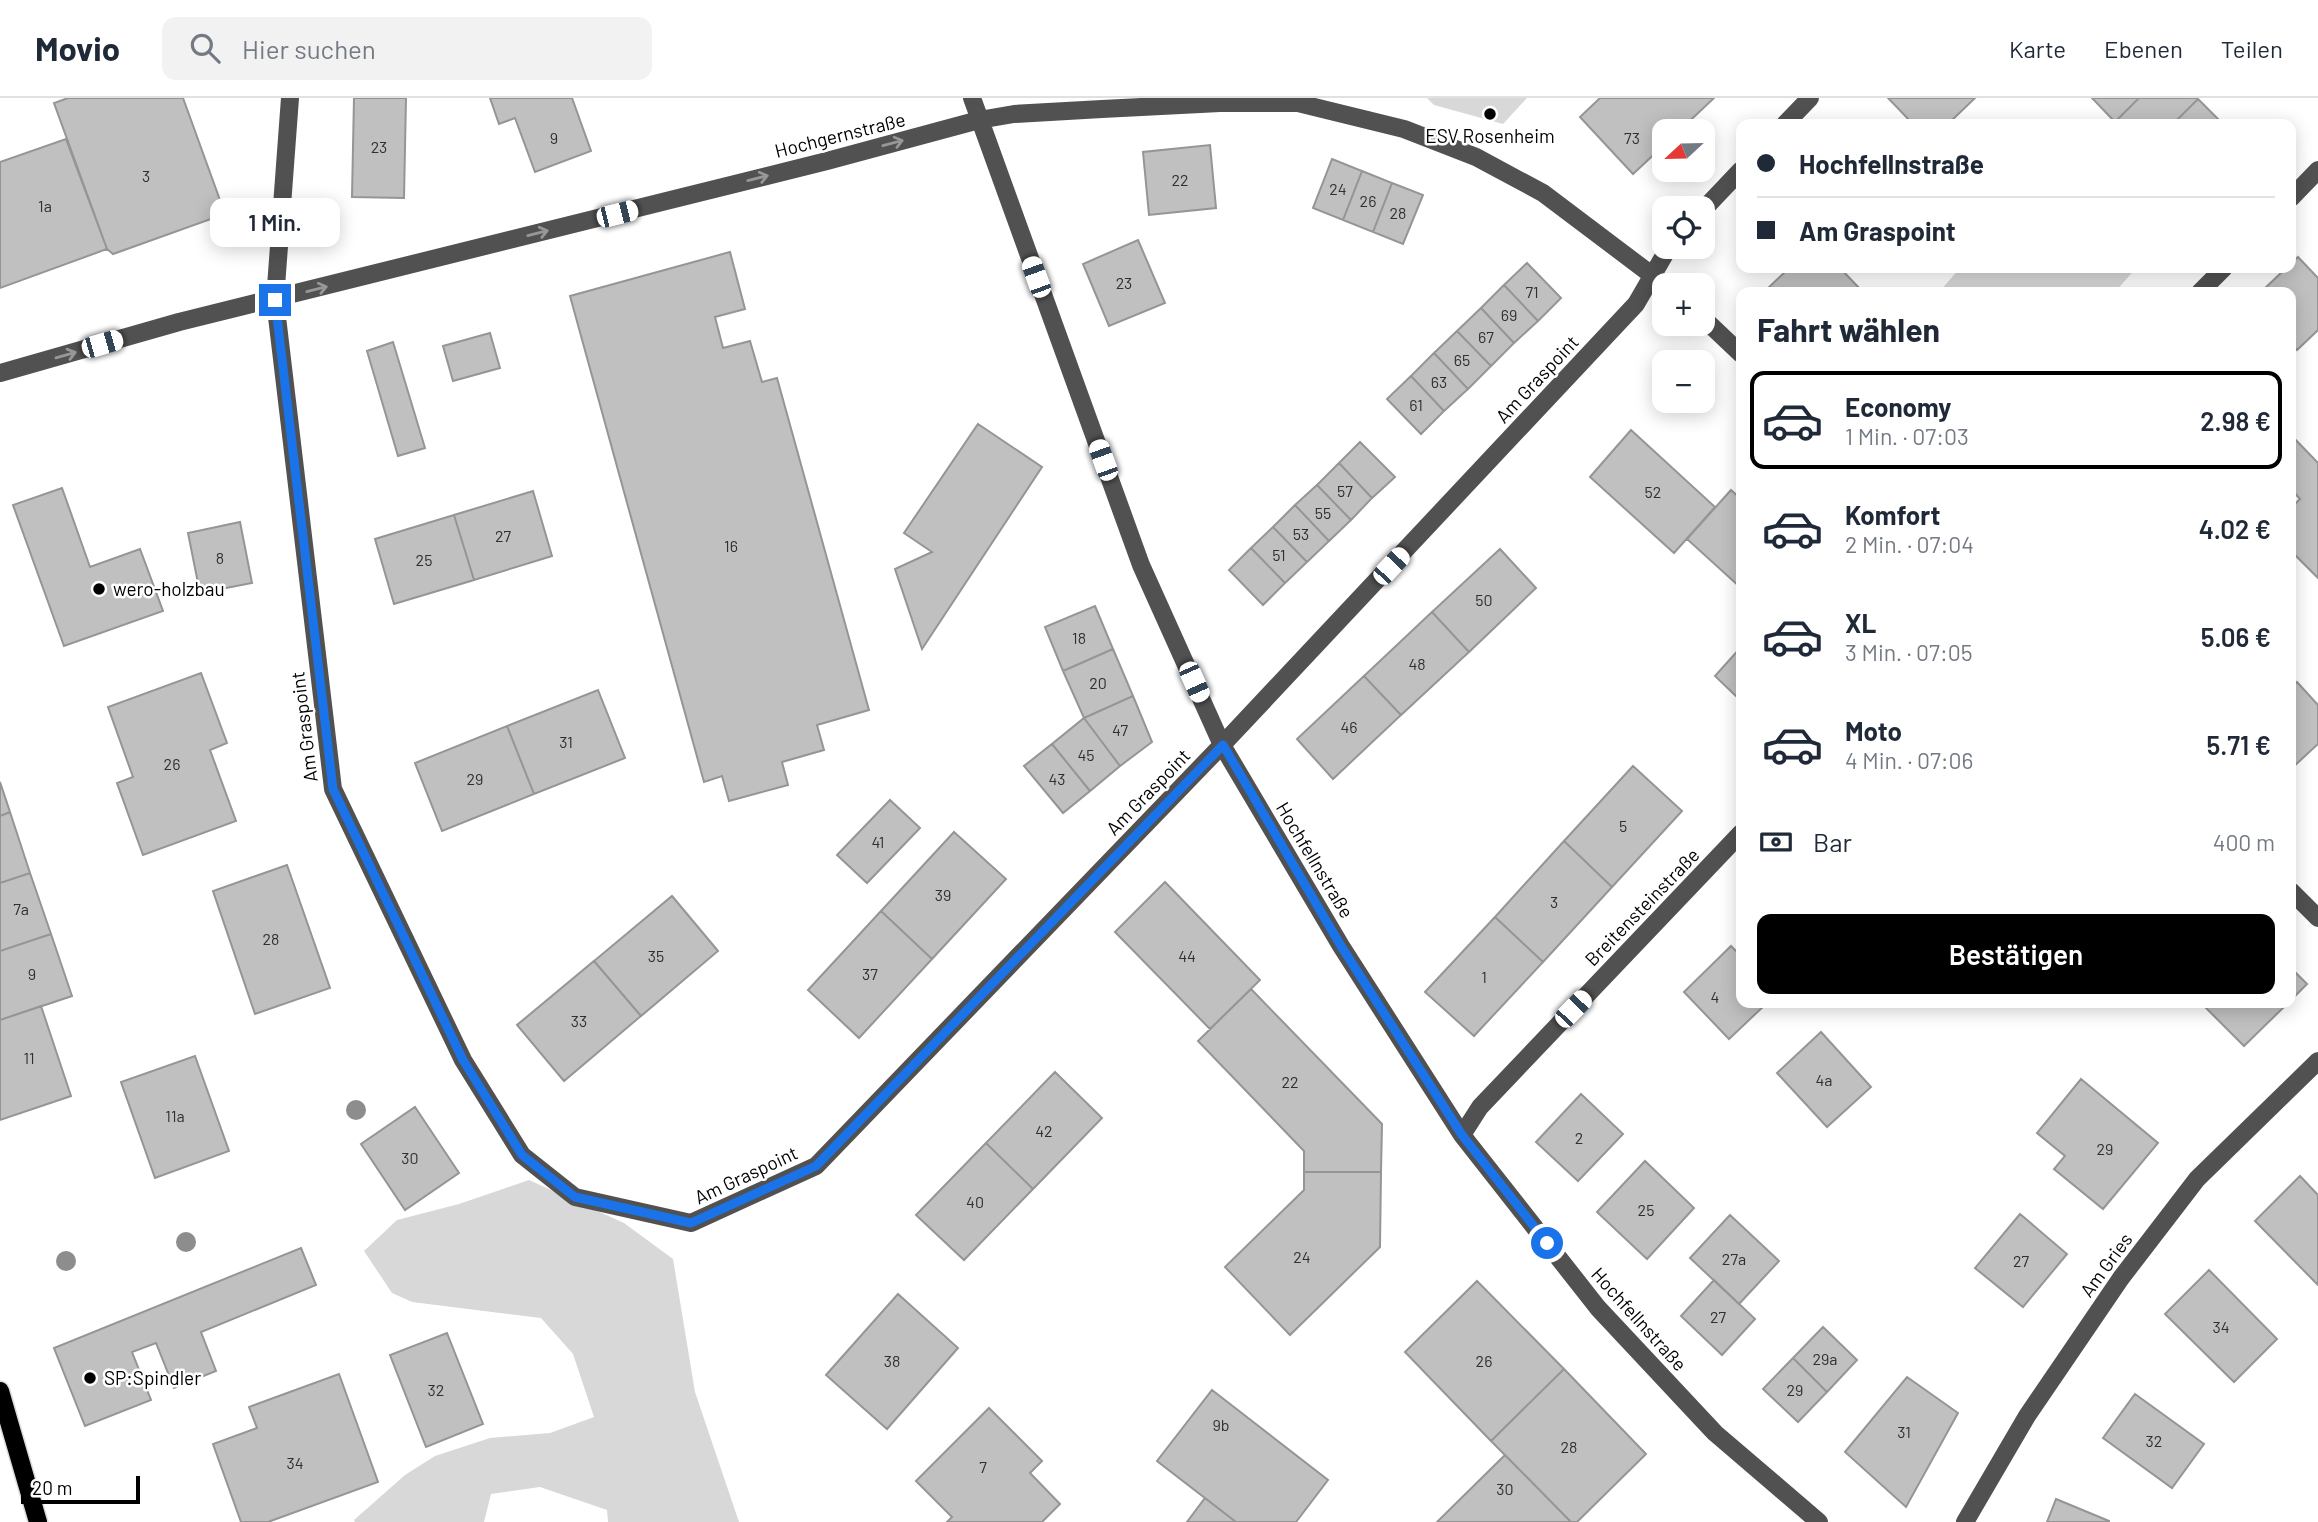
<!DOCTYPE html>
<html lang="de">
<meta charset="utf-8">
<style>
:root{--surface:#fff;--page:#f2f2f3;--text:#1f2937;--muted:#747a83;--line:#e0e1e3;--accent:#000}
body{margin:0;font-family:Barlow,sans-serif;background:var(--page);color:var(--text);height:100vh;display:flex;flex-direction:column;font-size:26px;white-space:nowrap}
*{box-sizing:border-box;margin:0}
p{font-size:23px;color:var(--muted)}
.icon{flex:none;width:38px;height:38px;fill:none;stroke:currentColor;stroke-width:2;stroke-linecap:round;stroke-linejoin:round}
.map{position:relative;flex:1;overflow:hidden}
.details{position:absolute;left:1736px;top:189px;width:560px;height:721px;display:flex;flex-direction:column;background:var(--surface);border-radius:14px;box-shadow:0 4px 18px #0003}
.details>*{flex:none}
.hud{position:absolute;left:1736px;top:21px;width:560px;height:154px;border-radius:14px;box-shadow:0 4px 18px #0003;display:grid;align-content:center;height:154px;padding:0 21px;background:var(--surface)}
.needle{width:46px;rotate:248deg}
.controls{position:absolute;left:1652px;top:21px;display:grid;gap:14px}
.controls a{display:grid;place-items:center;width:63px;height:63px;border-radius:14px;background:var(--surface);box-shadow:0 4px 18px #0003;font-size:35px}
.scale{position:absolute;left:21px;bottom:18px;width:119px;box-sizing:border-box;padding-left:7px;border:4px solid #000;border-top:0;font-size:19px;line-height:24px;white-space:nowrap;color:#000;-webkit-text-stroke:5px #fff;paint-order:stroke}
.end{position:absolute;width:32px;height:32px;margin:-16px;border:9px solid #1a73e8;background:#fff;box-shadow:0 0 0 4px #fff}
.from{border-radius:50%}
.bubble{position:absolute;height:49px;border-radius:14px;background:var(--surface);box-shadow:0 4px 18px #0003;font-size:23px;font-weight:600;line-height:49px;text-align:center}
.car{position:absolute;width:21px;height:42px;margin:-21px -10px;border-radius:9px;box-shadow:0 0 5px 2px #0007;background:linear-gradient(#fff 24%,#345 0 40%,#fff 0 76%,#345 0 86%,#fff 0)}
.hud b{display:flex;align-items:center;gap:24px;height:66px;font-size:26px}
.hud b+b{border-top:2px solid var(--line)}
.hud i{width:18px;height:18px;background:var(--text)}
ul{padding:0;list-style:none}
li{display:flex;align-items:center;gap:21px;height:98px;margin:0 14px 10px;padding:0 7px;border:4px solid transparent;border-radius:14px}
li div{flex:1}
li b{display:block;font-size:26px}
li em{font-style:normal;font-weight:600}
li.selected{border-color:var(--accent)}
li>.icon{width:63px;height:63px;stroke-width:1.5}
h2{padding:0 21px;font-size:32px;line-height:84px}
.pay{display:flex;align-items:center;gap:18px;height:77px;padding:0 21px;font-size:26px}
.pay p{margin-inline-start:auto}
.primary-button{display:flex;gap:14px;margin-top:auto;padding:14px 21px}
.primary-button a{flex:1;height:80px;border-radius:14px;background:var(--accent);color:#fff;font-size:28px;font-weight:600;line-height:80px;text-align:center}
header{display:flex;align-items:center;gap:42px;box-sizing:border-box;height:98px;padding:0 35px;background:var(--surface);border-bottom:2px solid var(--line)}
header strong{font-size:33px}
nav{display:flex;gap:38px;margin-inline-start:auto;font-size:24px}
.search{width:490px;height:63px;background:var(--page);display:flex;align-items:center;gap:18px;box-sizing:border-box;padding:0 24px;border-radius:14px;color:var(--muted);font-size:26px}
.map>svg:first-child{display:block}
.green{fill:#d8d8d8}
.building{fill:#c0c0c0;stroke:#959595;stroke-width:2}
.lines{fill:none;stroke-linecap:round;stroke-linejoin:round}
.major-casing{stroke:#dbdbdb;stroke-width:21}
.minor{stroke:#515151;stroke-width:18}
.major{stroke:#000;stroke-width:18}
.tree{fill:#8d8d8d}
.oneway{stroke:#979797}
.route{stroke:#1a73e8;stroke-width:9}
.poi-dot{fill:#000;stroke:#fff;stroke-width:2.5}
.labels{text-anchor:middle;stroke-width:5;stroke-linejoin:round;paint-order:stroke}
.number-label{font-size:16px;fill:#303030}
.street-label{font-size:19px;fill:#000;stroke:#fff}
.poi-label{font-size:19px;fill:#000;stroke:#fff;text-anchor:start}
</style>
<header>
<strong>Movio</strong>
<div class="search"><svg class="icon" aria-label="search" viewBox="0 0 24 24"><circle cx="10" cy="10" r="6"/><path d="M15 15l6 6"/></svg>Hier suchen</div>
<nav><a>Karte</a><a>Ebenen</a><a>Teilen</a></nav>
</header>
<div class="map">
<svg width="2318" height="1424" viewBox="0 0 2318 1424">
<rect width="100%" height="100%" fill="#fff"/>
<path class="green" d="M1427,0h100l-24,26 -69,-19z
M1960,170h176l-21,24h-176z
M529,1082l95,43 49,36 22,133 44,130h-131l-1,-12 -67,-23 -49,7 -7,28h-129l-1,-2 51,-45 30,-19 55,-18 60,-5 44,-16 -21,-63 -32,-36 -129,-16 -20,-9 -28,-42 33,-31 62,-16z"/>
<path class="building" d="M68,0h115l42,116 -112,40 -6,-5 -53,-146z
M354,0h52l-2,100 -52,-1z
M490,0h82l19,53 -56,21 -20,-54 -16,6z
M1600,0h114l-35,33h-15v14l-31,29 -53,-57z
M1888,0h87l-27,26h-35z
M2092,0h47l-24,24z
M2139,0h58l1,1 -25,25h-55l-3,-2z
M2198,1l25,25h-50z
M66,41l41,110 -107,39v-126z
M1210,47l6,63 -67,7 -6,-63z
M1332,61l30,12 -19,49 -30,-12z
M1362,73l30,12 -19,49 -30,-12z
M1392,85l31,12 -20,49 -30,-12z
M1138,142l27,63 -56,23 -26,-62z
M730,154l15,57 -30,8 8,31 27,-7 12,41 15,-4 92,332 -52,15 7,25 -42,12 6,23 -59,16 -7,-25 -18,6 -134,-486z
M2298,159l20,21v52l-21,20 -6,-6v-52h-30l25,-24h5v-5z
M1527,165l34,35 -23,23 -34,-36z
M1789,170h51l23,24h-95l-2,-2z
M1504,187l34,36 -24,22 -33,-35z
M1481,210l33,35 -23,23 -34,-35z
M1457,233l34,35 -23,23 -34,-36z
M490,235l10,35 -47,13 -10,-35z
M393,244l32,106 -27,8 -31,-105z
M1434,255l34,36 -24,22 -33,-35z
M1411,278l33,35 -23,23 -34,-35z
M978,326l64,43 -120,182 -27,-80 37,-17 -28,-19z
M1631,332l84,77 -41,46 -84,-76z
M2291,337l27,28v115l-27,-27v-43l9,-9 -9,-10z
M1360,344l35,35 -23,21 -33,-35z
M1339,365l33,35 -21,22 -34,-35z
M1317,387l34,35 -22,21 -34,-36z
M62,390l28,79 50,-18 23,62 -99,35 -51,-141z
M1731,392l10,9v89l-54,-49z
M533,393l19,65 -78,24 -20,-65z
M1295,407l34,36 -22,21 -34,-35z
M454,417l20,65 -80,24 -19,-65z
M240,424l12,61 -52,10 -12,-60z
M1273,429l34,35 -22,21 -34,-35z
M1251,450l34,35 -22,22 -34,-35z
M1500,451l36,39 -67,64 -37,-40z
M1095,508l18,43 -50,22 -18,-44z
M1432,514l37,40 -68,63 -37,-39z
M1741,549v54l-26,-25z
M1113,551l20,47 -49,22 -21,-47z
M201,575l26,70 -17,7 26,71 -93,34 -26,-72 16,-6 -25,-70z
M1364,578l37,39 -68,64 -36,-40z
M2297,584l21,23v39l-27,25v-81z
M598,592l27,68 -91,36 -27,-68z
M1133,598l19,46 -32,24 -36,-48z
M1084,620l36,48 -30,25 -38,-47z
M507,628l27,68 -92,37 -27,-68z
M1052,646l38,47 -27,22 -39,-47z
M1633,668l49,45 -70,76 -48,-46z
M0,684l10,30 -10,4z
M890,702l30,28 -53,55 -30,-28z
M10,714l20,61 -30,10v-67z
M954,734l52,47 -74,80 -51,-48z
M1564,743l48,46 -69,75 -48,-45z
M287,767l43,123 -75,26 -42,-123z
M30,775l21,61 -51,17v-68z
M1165,784l95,98 -50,49 -95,-97z
M672,798l46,55 -77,65 -47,-55z
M881,813l51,48 -73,79 -51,-48z
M1495,819l48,45 -69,74 -49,-44z
M51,836l21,62 -72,24v-69z
M1731,848l10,10v47h26l-38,36 -45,-47z
M594,863l47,55 -77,65 -47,-56z
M2291,870l16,16 -16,16z
M1251,891l131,135 -1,48h-77v-21l-106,-110z
M2201,905h87l-44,43z
M41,908l30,90 -71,24v-100z
M1821,934l50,55 -44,40 -50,-54z
M195,958l34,95 -74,27 -34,-96z
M1055,974l47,46 -69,71 -47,-46z
M2081,981l77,64 -55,66 -49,-40 11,-13 -28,-23z
M1581,996l42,40 -45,47 -42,-39z
M415,1009l44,66 -54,37 -44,-66z
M986,1045l47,46 -69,71 -48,-45z
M1645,1063l49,47 -47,51 -50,-47z
M1304,1074h77l-1,75 -90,88 -65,-68 79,-77z
M2300,1078l18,19v90l-63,-64z
M2020,1116l47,40 -44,53 -48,-39z
M1730,1117l49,46 -40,43 -49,-46z
M301,1150l15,37 -115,47 15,39 -42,17 -18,-45 -24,9 19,48 -66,26 -31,-78z
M2209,1172l68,69 -43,43 -69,-68z
M1714,1182l41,39 -33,36 -41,-39z
M1477,1183l87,88 -73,72 -86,-89z
M898,1196l60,54 -71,81 -61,-54z
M1823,1229l34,33 -30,32 -34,-34z
M447,1235l36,91 -57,23 -36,-92z
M1793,1260l34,34 -29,30 -35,-33z
M1564,1271l82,85 -69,68h-6l-80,-81z
M339,1276l39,108 -110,40h-27l-28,-78 44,-16 -8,-21z
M1907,1279l51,36 -52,94 -61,-55z
M1212,1292l116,90 -32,42h-60l-79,-61z
M2135,1296l69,50 -32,44 -69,-50z
M989,1310l53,53 -12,12 30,31 -18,18h-95l5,-5 -36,-36z
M1505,1357l66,67h-134z
M1205,1400l31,24h-49z
M2056,1401l53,22v1h-62z"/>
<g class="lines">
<defs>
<path id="major" d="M0,1293l38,131"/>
</defs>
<use href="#major" class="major-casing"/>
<path class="minor" d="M290,0l-15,202 58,489 130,271 59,95 53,42 116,26 125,-57 406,-421 414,-441 33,-57
M972,0l169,467 81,180 119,201 121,189 136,173 117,125 104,89
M1785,26l25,-26
M2291,100l27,-28
M1703,112l38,-40
M2200,194l24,-24
M1703,220l38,36
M0,275l179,-51 648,-161 152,-41 35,-6 88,-5 118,-6h78l106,26 72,28 67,36 122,92
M2291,793l27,27
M1462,1037l18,-28 261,-274
M1965,1424l62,-106 94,-138 76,-99 121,-118"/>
<use href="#major" class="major"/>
</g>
<g class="tree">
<circle cx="356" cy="1012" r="10"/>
<circle cx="186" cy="1144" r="10"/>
<circle cx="66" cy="1163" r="10"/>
</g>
<defs><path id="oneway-shaft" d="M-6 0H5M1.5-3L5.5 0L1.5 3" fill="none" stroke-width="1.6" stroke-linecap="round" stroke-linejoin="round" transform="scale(1.75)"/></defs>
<g class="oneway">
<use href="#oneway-shaft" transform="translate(893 45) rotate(-15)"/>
<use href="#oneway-shaft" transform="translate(758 80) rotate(-14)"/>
<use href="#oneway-shaft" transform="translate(538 135) rotate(-14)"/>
<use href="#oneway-shaft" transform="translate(317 191) rotate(-14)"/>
<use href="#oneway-shaft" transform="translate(66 257) rotate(-16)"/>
</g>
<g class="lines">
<path class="route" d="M275,202l58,489 130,271 59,95 53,42 116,26 125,-57 407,-421 118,201 121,189 85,108"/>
</g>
<g class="poi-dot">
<circle cx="1490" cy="16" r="7"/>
<circle cx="99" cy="491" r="7"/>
<circle cx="90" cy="1280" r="7"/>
</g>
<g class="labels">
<g class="number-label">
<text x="554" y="46">9</text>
<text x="1632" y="46">73</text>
<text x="379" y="55">23</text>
<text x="146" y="84">3</text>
<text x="1180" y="88">22</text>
<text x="1338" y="97">24</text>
<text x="1368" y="109">26</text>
<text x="45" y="114">1a</text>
<text x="1398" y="121">28</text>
<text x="1124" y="191">23</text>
<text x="1532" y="200">71</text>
<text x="1509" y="223">69</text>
<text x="1486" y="245">67</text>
<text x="1462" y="268">65</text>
<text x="1439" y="290">63</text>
<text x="1416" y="313">61</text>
<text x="1345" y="399">57</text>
<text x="1653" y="400">52</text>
<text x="1323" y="421">55</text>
<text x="1301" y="442">53</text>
<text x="503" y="444">27</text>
<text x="731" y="454">16</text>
<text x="1279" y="463">51</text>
<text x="220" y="466">8</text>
<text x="424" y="468">25</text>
<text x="1484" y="508">50</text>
<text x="1079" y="546">18</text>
<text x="1417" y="572">48</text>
<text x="1098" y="591">20</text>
<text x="1349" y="635">46</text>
<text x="1120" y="638">47</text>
<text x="566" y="650">31</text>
<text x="1086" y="663">45</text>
<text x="172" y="672">26</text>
<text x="475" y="687">29</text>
<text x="1057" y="687">43</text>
<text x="1623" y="734">5</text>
<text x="878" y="750">41</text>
<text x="943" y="803">39</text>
<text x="1554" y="810">3</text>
<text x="21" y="817">7a</text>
<text x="271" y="847">28</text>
<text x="656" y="864">35</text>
<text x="1187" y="864">44</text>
<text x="32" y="882">9</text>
<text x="870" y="882">37</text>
<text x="1484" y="885">1</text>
<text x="1715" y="905">4</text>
<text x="579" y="929">33</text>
<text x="29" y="966">11</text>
<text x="1824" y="988">4a</text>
<text x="1290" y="990">22</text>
<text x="175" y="1024">11a</text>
<text x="1044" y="1039">42</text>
<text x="1579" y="1046">2</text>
<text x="2105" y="1057">29</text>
<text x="410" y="1066">30</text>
<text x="975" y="1110">40</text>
<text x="1646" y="1118">25</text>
<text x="1302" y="1165">24</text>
<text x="1734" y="1167">27a</text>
<text x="2021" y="1169">27</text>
<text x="1718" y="1225">27</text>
<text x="2221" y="1235">34</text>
<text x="1825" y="1267">29a</text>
<text x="892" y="1269">38</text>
<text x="1484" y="1269">26</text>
<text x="436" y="1298">32</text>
<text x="1795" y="1298">29</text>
<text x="1221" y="1333">9b</text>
<text x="1904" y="1340">31</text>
<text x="2154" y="1349">32</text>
<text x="1569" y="1355">28</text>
<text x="295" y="1371">34</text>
<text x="983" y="1375">7</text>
<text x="1505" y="1397">30</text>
</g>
<g class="street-label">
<text transform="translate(840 37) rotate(-14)" y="7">Hochgernstraße</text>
<text transform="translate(1537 281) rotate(-47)" y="7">Am Graspoint</text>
<text transform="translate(304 629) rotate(-97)" y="7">Am Graspoint</text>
<text transform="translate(1148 694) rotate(-46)" y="7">Am Graspoint</text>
<text transform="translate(1315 762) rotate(59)" y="7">Hochfellnstraße</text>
<text transform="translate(1642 809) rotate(-46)" y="7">Breitensteinstraße</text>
<text transform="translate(746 1077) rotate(-25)" y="7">Am Graspoint</text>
<text transform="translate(2106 1167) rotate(-54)" y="7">Am Gries</text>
<text transform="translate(1639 1221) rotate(48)" y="7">Hochfellnstraße</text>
</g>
<g class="poi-label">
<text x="1490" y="45" text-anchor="middle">ESV Rosenheim</text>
<text x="113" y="498">wero-holzbau</text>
<text x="104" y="1287">SP:Spindler</text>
</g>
</g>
</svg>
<div class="controls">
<a><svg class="needle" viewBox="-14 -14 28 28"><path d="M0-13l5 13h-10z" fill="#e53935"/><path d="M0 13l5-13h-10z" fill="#747a83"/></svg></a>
<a><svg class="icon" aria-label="locate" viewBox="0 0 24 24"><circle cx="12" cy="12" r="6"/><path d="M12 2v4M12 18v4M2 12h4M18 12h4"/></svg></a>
<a>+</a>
<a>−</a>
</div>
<div class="scale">20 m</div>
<i class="end from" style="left:1547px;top:1145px"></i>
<i class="end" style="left:275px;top:202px"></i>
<div class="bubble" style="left:210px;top:100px;width:130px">1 Min.</div>
<i class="car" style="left:617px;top:116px;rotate:76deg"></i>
<i class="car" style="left:1036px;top:179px;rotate:340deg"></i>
<i class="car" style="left:102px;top:246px;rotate:74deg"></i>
<i class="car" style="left:1103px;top:362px;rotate:340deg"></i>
<i class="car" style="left:1391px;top:468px;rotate:43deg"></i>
<i class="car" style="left:1194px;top:584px;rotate:156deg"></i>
<i class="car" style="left:1573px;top:911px;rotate:44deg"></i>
<div class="hud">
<b><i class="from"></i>Hochfellnstraße</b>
<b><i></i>Am Graspoint</b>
</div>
<section class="details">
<h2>Fahrt wählen</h2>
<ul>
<li class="selected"><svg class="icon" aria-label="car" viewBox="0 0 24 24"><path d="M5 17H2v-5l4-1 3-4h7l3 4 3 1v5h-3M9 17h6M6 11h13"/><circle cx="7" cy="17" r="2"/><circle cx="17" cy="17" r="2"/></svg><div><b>Economy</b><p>1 Min. · 07:03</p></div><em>2.98 €</em></li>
<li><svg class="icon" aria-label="car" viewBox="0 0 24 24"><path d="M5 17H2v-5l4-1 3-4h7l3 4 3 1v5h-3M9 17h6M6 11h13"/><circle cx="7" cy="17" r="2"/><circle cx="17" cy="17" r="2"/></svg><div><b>Komfort</b><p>2 Min. · 07:04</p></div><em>4.02 €</em></li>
<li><svg class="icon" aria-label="car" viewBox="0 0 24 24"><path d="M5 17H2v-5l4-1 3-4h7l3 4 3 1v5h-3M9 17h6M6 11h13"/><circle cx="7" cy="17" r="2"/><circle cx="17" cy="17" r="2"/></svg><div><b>XL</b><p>3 Min. · 07:05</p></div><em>5.06 €</em></li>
<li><svg class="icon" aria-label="car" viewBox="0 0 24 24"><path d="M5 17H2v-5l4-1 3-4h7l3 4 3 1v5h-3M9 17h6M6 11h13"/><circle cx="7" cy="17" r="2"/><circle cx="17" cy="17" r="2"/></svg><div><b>Moto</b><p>4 Min. · 07:06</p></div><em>5.71 €</em></li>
</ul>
<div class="pay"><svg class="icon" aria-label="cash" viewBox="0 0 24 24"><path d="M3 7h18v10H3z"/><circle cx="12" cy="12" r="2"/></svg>Bar<p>400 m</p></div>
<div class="primary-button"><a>Bestätigen</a></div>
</section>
</div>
